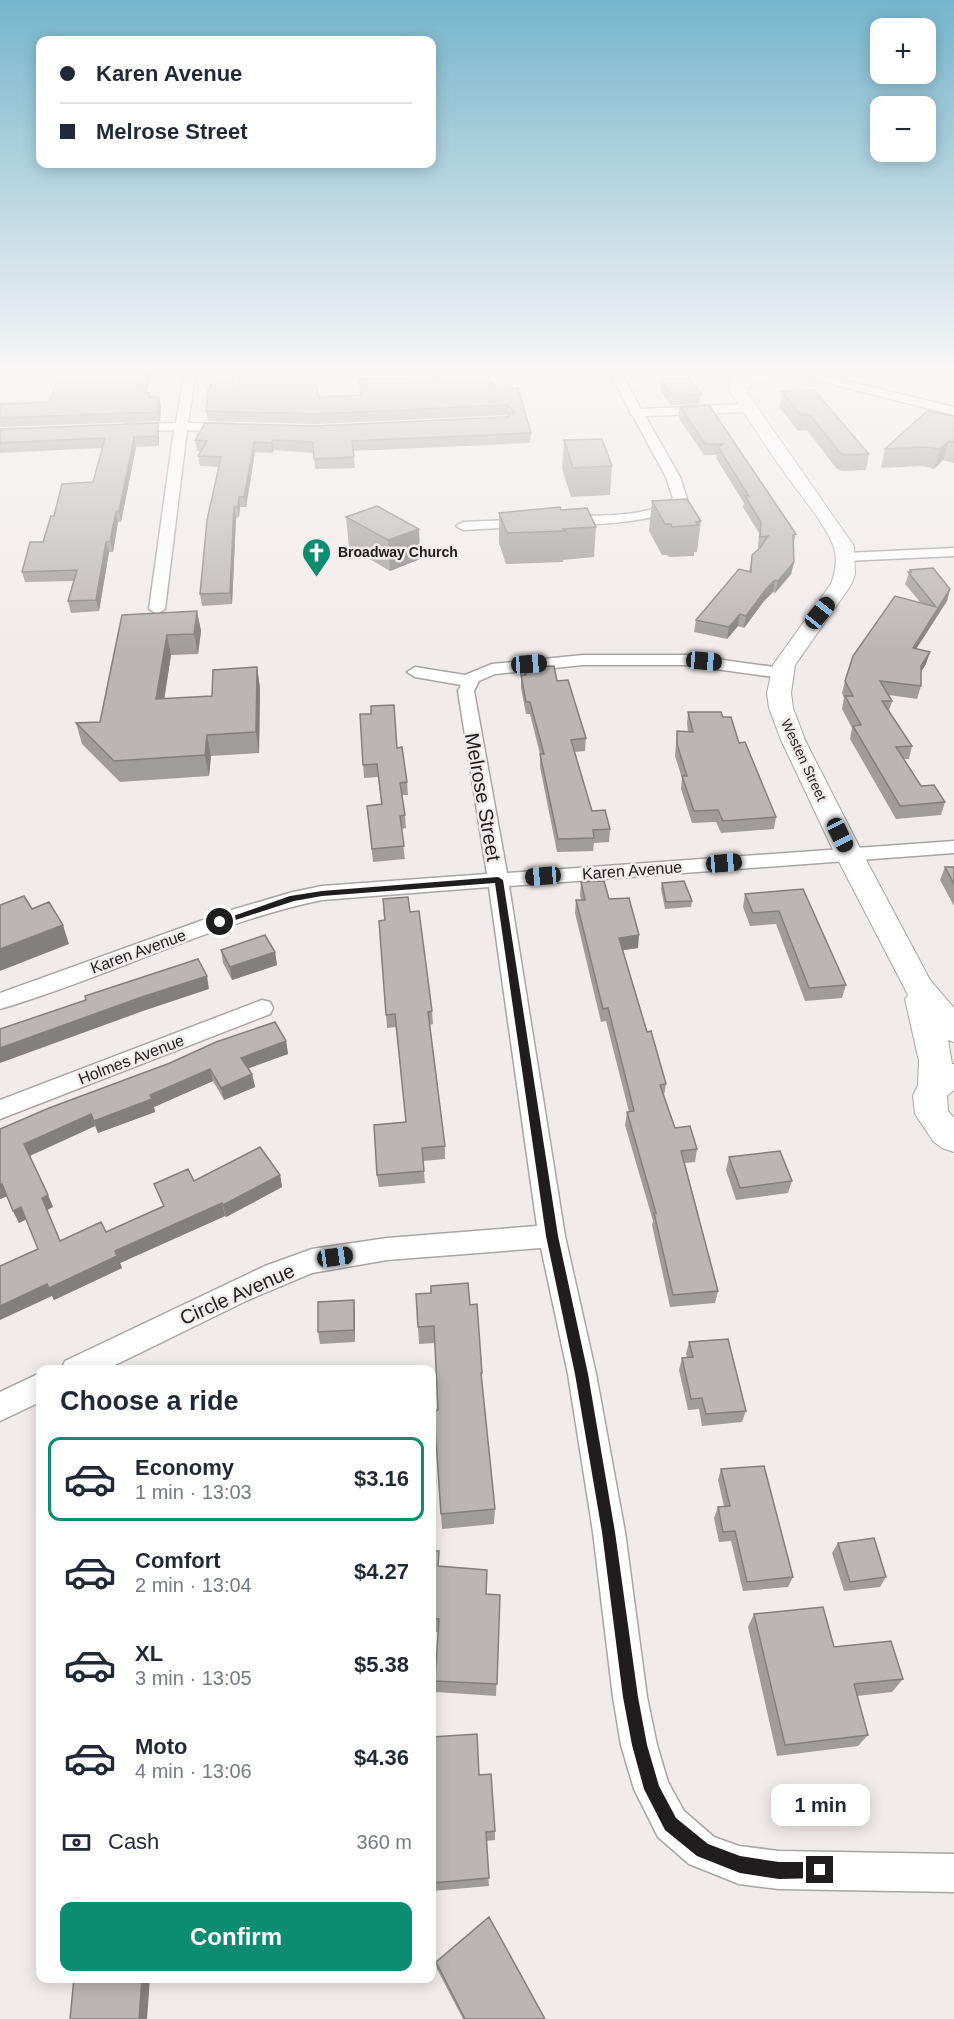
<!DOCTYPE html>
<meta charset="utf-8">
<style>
:root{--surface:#fff;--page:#f6f6f7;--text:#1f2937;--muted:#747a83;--line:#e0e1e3;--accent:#0c8c71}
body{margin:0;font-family:Helvetica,sans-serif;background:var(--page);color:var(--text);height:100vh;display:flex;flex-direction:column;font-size:22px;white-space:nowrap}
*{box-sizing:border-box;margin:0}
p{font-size:20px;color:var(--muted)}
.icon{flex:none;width:33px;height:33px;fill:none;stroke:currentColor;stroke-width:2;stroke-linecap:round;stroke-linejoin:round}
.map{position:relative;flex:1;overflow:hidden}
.panel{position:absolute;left:36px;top:1365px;width:400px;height:618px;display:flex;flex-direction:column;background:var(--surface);border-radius:12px;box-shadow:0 3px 15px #0003}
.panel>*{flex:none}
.top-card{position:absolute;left:36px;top:36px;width:400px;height:132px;border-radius:12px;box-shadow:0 3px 15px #0003;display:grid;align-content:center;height:132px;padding:0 24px;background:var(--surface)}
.controls{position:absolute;left:870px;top:18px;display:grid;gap:12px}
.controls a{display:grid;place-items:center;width:66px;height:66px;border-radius:12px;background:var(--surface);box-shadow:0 3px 15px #0003;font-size:30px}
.end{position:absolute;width:27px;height:27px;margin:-14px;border:8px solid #1f1d1d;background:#fff;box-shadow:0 0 0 3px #fff}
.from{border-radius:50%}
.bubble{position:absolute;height:42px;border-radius:12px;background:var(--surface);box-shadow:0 3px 15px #0003;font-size:20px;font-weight:800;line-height:42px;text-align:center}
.car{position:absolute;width:18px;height:36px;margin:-18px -9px;border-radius:8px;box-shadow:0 0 4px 2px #0007;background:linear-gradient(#222 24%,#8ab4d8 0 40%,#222 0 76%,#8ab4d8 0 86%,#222 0)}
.top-card b{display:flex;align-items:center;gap:21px;height:57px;font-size:22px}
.top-card b+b{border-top:2px solid var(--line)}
.top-card i{width:15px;height:15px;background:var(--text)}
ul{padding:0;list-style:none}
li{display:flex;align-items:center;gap:18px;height:84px;margin:0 12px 9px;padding:0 12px;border:3px solid transparent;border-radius:12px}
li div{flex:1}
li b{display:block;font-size:22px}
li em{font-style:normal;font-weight:800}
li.active{border-color:var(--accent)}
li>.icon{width:54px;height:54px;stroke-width:1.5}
h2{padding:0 24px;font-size:27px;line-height:72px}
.pay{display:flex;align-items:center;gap:15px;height:66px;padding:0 24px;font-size:22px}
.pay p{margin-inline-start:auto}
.action{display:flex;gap:12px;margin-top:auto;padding:12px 24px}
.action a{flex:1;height:69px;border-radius:12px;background:var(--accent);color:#fff;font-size:24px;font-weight:800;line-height:69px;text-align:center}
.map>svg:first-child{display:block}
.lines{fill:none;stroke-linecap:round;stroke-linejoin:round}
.street-casing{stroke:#aba4a4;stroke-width:3}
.secondary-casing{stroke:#aba4a4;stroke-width:2}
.street{fill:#fff;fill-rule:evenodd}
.secondary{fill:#fff;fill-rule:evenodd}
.wall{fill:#a19c9c}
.shaded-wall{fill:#837f7f}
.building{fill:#bbb5b5;stroke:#837f7f;stroke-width:1.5}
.route{fill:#1f1d1d}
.labels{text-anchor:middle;stroke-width:5;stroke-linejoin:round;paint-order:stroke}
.far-poi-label{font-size:14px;font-weight:bold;fill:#1f1d1d;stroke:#f2ebeb;text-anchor:start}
.far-street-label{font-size:14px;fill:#1f1d1d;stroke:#f2ebeb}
.street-label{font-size:16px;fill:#1f1d1d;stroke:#f2ebeb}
.near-street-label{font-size:20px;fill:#1f1d1d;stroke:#f2ebeb}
</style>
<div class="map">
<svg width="954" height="2019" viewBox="0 0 954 2019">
<rect width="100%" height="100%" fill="#f2ebeb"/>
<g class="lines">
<defs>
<path id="street" d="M185,369h11l-8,54 45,1 6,4 -6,4 -46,-2 -22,179 -8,5 -8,-5 25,-179 -46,2 -6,-4 6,-4 48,-1z
M608,369h11l22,40 107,-5 6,4 -6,4 -103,4 35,61 7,22c-3,4 -6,8 -10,10 -20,12 -97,19 -119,14l-2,-3 2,-3 5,-1c29,-1 88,3 110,-18l-7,-21 -33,-61 -4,-3 1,-2z
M800,370l154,37v8l-158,-40v-4z
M530,519l7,4 -2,3 -72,4 -7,-4 7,-4z
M954,548v8l-108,5 -7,-4 7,-4z
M583,655h104l94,13 8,5 -8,5 -94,-13h-104l-88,9 -16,7 -5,10 33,182 447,-32v12l-445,33 56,350 31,138 29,158 22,165 10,48 11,37 16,29 30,26 25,9 40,5 175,3v38l-175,-3 -40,-5 -50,-20 -31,-27 -24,-48 -13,-44 -8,-48 -20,-165 -25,-158 -27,-126 -154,12 -75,13 -64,27 -143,70h-44l4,-9 200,-95 47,-17 75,-11 150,-12 -48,-339 -167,13c-111,23 -213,77 -322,109v-16l228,-82 65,-19 29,-6 165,-12 -29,-183 3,-6 -46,-8 -8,-5 8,-5 50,8 27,-11z
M262,1000l8,2 3,6 -3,6 -270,105v-19z
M40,1373v29l-40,19v-29z"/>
<path id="secondary" d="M746,369h56l2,3 -2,3 -39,5 -17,8v3l108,155 1,28 -4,11 -56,80 -4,28 2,15 12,32 58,114 67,126 24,28v34l-6,-2 4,24h2v26l-7,6 1,15 6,7v34l-12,-4 -9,-7 -18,-27 -2,-18 5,-11 1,-24 -14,-62 3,-4 -73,-141 -54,-114 -12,-32 -2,-15 6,-28 58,-81c4,-11 7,-24 3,-36 -6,-21 -37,-57 -50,-76 -19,-27 -36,-54 -54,-81 -1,-13 4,-16 16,-22z"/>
</defs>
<use href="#street" class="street-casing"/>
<use href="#secondary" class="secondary-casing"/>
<use href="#street" class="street"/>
<use href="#secondary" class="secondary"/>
</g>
<path class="wall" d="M152,369l-6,24 4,4h9l2,9 -1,15 -160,6v-23l49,-2z
M214,369h25l1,16 79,12 41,-2 131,-12 5,7 21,-2 14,45 -1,10 -177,8 2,17 -40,1 -1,-16 -40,-3 -2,3 -17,-1 -9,55h-6l-1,10 -3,1 -4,86 -30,2 -2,-12 18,-127 -18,-1 -2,-10 3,-5h-4l-2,-11 119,-14 193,-9 2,-1 -2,-1 -192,9 -107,-3 -2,-10z
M686,369h46v1l-44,2z
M661,380l40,14 -2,10 -28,1 -11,-15z
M782,392l87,62 -3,16 -24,1 -6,-3 -29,-38 -9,1 -19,-24z
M709,405l87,129 -3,12 1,16 -3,12 -16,19 -2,-1 -9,9 -20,27 -6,-2 -11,13 -33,-7 2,-12 53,-48 3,-17 8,-7h-2l1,-15 -16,-26 1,-4 -28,-45 1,-3h-13l-26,-38 2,-10z
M954,416v47l-11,-3 -9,9 -12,-3 -41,2 4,-19z
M158,423l1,10v13l-23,1 -15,75h-3l-5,30h-4l-10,59 -28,2 -3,-12 6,-20 -49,1 -3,-10 21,-30 11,-26 39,-34 9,-34 -102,5v-24z
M564,440l48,26 -2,29 -39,2 -9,-28z
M652,501l49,20 -4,31h-3v4l-25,1 -2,-2h-5l-13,-24z
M561,510l35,17 -2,30 -31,3v2l-57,2 -7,-21v-30z
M346,517l73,12 1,30 -30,12 -41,-24z
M910,570l40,19 -3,12 -31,48 10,15 -5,8v14l-4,13 -28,-4 3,6 -3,10 23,35 -3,13h-5l17,27 24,16 -4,13 -45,4 -46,-80 2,-11 -10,-19 2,-11 -2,-5 3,-12 75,-79 -15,-18z
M197,611l4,20 -3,23 -27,1 -7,44 48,-3 45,-29 3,21 -1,65 -48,3 -2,20 -89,6 -38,-38 -6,-21 24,-1 22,-107z
M524,667l33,14 29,57 -1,13 -11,1 18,59 18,18 -1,13 -15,1 -1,8 -36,1 -17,-85v-13l-10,-40h-4l-5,-26v-13h3z
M688,712l35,5 16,26 37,74 -2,12 -53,4 -5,-11 -24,1 -11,-34 1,-11 -7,-22 2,-25 11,1 -1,-8z
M360,714l37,34 10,34 1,13h-6l3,20 1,13 -5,1 4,30 -32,3 -6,-56 14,-1 -3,-28 -14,1z
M945,867h9v39l-14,-26z
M581,882l28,17 29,49 -15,2 24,82 19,52 -2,12 11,32 22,21 -2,13 -10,1 33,128 -3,12 -45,4 -18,-82 1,-4 -28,-96 2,-13h2l-23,-91 -5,1 -26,-109 1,-13h5l-1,-5z
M662,883l30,18 -1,6 -26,2 -4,-20z
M803,889l43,96 -4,13 -37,3 -29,-77 -26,2 -7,-19 2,-13z
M383,899l27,13 22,99 1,13 -3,1 15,121v13l-22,2 2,22 -46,4 -2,-12 29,-53 -10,-95 -9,1 -8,-107 5,-1z
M221,950l54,2 2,13 -45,15 -9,-17z
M286,1041l2,13 -40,14 4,6 3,13 -31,13 -11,-19 -59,26 1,5 -57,21 -3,-7 -65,30 23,51 -6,3 13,31 46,-9 57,-26 -9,-22 126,-9 2,12 -56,30 -1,-1 -105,47 2,5 -68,32 -16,-51 -12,-30 -7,4 -12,-27 -7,3v-70z
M729,1157l63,24 -4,12 -52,7 -10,-30z
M416,1294l54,11 12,68v17l13,119 -1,15 -52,5 -8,-119h4l-3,-67 -16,1z
M354,1300l1,12v30l-35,2 -2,-12z
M689,1342l57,69 -4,11 -40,4 -3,-17 -11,1 -9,-40 3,-12 5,-1 -1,-3z
M721,1469l72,108 -5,10 -45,4 -12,-50 -12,1 -5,-24 4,-11 6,-1 -6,-26z
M838,1543l48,34 -6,10 -36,4 -12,-38z
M432,1551l8,16 46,27 14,1 -4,101 -60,-4 -1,-11 3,-49 -6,-1z
M754,1614l80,33 69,32 -11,13 -35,4 11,39 -10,11 -81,10 -29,-129z
M432,1737l47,38 16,56v9l-9,1 3,45 -57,5z
M436,1962l109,57h-82l-26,-50z
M294,1978h31l-29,3z"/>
<path class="shaded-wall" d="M148,369h4l-7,29 -2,-9z
M239,369l1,6v20l-2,-10z
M159,397l2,9 -1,15 -2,-9z
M158,423l1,10v13l-2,-10z
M134,437l2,10 -15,75 -2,-11z
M273,440l1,10 -2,3 -1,-10z
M949,441l-6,19 -9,9 6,-20z
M254,442l1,10 -9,55 -2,-10z
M239,497l1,10 -1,10 -1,-10z
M234,507l2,11 -4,86 -2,-11z
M116,512l2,10 -5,30 -3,-11z
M419,529l1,30 -30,12 -2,-31z
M106,542l3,10 -10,59 -3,-11z
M794,562l-3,12 -16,19 3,-12z
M775,580l-2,12 -9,9 -20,27 2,-12 20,-27z
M950,589l-3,12 -38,59 4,-12z
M197,611l4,20 -3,23 -4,-20z
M740,614l-2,12 -11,13 2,-12z
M167,635l4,20 -10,65 -5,-21z
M930,652l-4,12 -9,14 4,-12z
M257,667l3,21 -1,65 -3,-21z
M207,735l4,21 -2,20 -4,-21z
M63,925l6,19 -69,27v-22z
M639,935l-1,13 -20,3 1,-13z
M275,952l2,13 -45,15 -2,-13z
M207,976l2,13 -66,22 -143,52v-15l139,-50z
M286,1041l2,13 -44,16 -3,-12z
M210,1069l3,12 -59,26 1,5 -57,21 -4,-12z
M252,1074l3,13 -31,13 -3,-12z
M91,1114l4,12 -66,30 -5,-12z
M280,1175l2,12 -56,30 -3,-12z
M0,1184h2l6,12 -8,3z
M48,1195l5,12 -6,3 -5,-12z
M222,1203l3,13 -105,47 2,5 -68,32 -2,-4 -52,24v-14l115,-55z
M21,1207l6,12 -8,4 -6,-12z
M354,1300l1,12v30l-1,-12z
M142,1978h8l-3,41h-8z"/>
<path class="building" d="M63,369h85l-5,20h2l-1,4h6l-2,4h11l-1,15 -158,6v-14l49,-2z
M214,369h25l-1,16h78l3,12 42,-2 -2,-16 129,-4 3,8h3l2,7 21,-2 3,7 11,38 -179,8 2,16 -40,2 -1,-17 -40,-2 -2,3 -17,-1 -10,55h-5l-1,10h-4l-4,86 -30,1 7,-74 14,-63 -23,-1 9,-15 -12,-1 10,-17 109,3 193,-9 8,-5 -8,-7 -193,9 -108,-3 2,-21 2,-1z
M667,378h22l12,16 -29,1 -11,-15z
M814,390l55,64 -24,1 -6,-3 -29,-37h-9l-19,-23z
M709,405l87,129 -3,1 1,27 -16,19 -3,-1 -9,9 -20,27 -6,-2 -11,13 -33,-7 43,-51 12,3 1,-17 8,-7 8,-12 -8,1 1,-15 -16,-26h4l-31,-49 5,-3h-18l-25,-37z
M927,411l27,5v26l-5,-1 -9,8 -13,-2 -42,2z
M158,423l-1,13 -23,1 -15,74 -3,1 -6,29 -4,1 -10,58 -28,1 9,-31 -55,2 8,-30h13l8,-26h3l8,-32 31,-2 12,-44 -105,5v-14z
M602,439l10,27 -39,2 -9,-28z
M687,499l14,22 -5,1 2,3 -26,2 -1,-3h-6l-13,-23z
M377,506l42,23 -31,11 -42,-23z
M560,507l1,3 26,-2 9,19 -33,2 2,2 -58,2 -8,-20z
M933,568l17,21 -37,59 17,4 -9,14v20l-41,-5 12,20h-10l30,45 -16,1 25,39 13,-1 11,17 -45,4 -47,-80 8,-1 -16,-29h8l-8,-15 8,-25 42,-60 41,11 -28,-35h3l-1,-2z
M197,611l-3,23 -27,1 -11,64 56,-3 1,-26 44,-3 -1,65 -49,3 -2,20 -91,6 -38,-38 24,-1 22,-107z
M554,666l3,15 11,-1 18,58 -15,2 21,71 13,-1 5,19 -17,1 1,8 -36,1 -18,-85h4l-14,-52h-4l-5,-27h5l-2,-8z
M394,705l3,43 5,-1 5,35 -7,1 5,32 -5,1 4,30 -32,3 -5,-43 15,-2 -5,-40 -14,1 -3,-51h11v-8z
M688,712h33l2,5h8l8,26 6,-1 31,75 -53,4 -5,-11 -24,1 -12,-35h5l-10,-32v-13l16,1z
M945,867h9v17z
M604,881l5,18 20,-1 10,37 -20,3 28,94 4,-1 15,53 -6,1 15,43 15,-2 7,23 -16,2 37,140 -45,4 -19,-82h2l-29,-101 7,-1 -26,-103 -5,1 -27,-109h9l-4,-18z
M684,881l8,20 -26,1 -4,-19z
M803,889l43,96 -37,3 -30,-77 -26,2 -8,-19z
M24,896l8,13 17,-7 14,23 -63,24v-44z
M408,897l2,15 9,-1 13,100 -4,1 17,134 -23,2 2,23 -47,4 -3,-50 32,-3 -11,-108 -9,1 -7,-94 6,-1 -2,-21z
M265,935l10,17 -45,15 -9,-17z
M198,959l9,17 -68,22 -139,50v-19l86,-29 -1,-4z
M275,1022l11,19 -45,17 11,16 -31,14 -11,-19 -60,26 2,4 -58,22 -3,-7 -67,30 24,51 -6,3 18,43 41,-19 5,10 58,-26 -10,-22 34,-15 6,12 66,-34 20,28 -57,30 -1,-2 -107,48 2,5 -68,32 -2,-4 -47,22v-40l38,-17 -17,-42 -8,4 -11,-27h-2v-55l49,-21 121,-45 46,-21z
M780,1151l12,30 -52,7 -11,-31z
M468,1283l2,22 7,-1 5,69h-1l14,136 -54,5 -7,-104h4l-4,-84 -16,1 -2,-33 15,-1v-7z
M354,1300v30l-36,2v-30z
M728,1339l18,72 -40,3 -4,-16 -11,1 -9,-41 11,-1 -4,-15z
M764,1466l29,111 -46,5 -12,-51 -12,1 -5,-25 12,-1 -9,-37z
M874,1538l12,39 -36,5 -12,-39z
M432,1551h7l-1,15 49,4 -1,24 14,1 -3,89 -62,-3 4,-62 -7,-1z
M823,1607l11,40 57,-6 12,38 -49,5 14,51 -83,10 -31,-131z
M477,1734l2,41 12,-1 4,57 -9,1 3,46 -57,5v-146z
M489,1917l56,102h-80l-29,-57z
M74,1978h68l-3,41h-69z"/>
<linearGradient id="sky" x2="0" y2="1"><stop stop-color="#75b5cb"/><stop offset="0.57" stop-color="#f9f6f6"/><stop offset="1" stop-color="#f9f6f6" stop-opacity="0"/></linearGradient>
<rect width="954" height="652" fill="url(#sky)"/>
<path class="route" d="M498,877l5,3 55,356 30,138 27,158 23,165 9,48 12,41 17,32 32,26 32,12 39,6h41l6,2 2,6 -2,6 -6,2 -41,1 -39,-6 -43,-17 -32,-26 -21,-41 -12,-44 -9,-48 -21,-165 -27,-158 -29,-138 -51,-353 -173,13 -28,5 -74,24 -4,-3 74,-26 32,-5z"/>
<defs>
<symbol id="church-pin" viewBox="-11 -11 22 30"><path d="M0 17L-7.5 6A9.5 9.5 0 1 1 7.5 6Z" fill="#0c8c71" stroke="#f2ebeb"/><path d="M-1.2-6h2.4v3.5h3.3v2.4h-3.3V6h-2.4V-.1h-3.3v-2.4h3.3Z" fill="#fff"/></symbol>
</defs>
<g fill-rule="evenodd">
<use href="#church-pin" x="300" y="536" width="33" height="45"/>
</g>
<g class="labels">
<g class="far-poi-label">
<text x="338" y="557">Broadway Church</text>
</g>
<g class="far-street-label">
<text transform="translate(804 760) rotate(65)" y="5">Westen Street</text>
</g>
<g class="street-label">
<text transform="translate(632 870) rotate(-4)" y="6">Karen Avenue</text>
<text transform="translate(138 951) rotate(-20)" y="6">Karen Avenue</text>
<text transform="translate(131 1059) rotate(-21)" y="6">Holmes Avenue</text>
</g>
<g class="near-street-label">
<text transform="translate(483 797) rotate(80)" y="7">Melrose Street</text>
<text transform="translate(237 1294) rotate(-24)" y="7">Circle Avenue</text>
</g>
</g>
</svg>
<div class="controls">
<a>+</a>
<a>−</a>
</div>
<i class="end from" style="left:220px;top:922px"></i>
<i class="end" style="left:820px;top:1870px"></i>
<div class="bubble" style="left:771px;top:1784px;width:99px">1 min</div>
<i class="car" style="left:820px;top:613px;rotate:39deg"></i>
<i class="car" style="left:704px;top:661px;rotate:95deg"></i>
<i class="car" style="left:529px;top:664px;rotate:86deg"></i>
<i class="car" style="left:840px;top:835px;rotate:154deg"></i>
<i class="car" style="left:724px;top:863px;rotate:85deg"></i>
<i class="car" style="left:543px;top:876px;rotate:265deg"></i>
<i class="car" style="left:335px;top:1257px;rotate:82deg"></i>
<div class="top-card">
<b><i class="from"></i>Karen Avenue</b>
<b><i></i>Melrose Street</b>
</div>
<section class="panel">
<h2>Choose a ride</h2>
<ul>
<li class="active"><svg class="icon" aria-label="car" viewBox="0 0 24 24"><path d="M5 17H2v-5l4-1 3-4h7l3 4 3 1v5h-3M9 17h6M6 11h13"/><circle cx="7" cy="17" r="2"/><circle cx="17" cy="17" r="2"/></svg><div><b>Economy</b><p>1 min · 13:03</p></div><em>$3.16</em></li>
<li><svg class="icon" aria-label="car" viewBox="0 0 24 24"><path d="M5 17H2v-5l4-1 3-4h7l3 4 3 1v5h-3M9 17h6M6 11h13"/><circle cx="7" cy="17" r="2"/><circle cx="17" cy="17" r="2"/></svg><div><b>Comfort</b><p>2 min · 13:04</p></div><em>$4.27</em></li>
<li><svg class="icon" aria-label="car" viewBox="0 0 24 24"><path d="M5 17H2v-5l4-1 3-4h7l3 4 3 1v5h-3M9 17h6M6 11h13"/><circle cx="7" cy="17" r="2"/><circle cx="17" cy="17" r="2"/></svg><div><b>XL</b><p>3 min · 13:05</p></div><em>$5.38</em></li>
<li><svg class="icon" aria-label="car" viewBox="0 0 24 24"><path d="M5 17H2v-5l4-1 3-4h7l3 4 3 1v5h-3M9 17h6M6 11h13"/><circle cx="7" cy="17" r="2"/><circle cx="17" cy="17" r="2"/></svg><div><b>Moto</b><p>4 min · 13:06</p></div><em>$4.36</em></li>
</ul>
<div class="pay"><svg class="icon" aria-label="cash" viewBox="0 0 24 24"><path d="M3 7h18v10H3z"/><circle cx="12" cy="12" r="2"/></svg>Cash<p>360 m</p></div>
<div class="action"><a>Confirm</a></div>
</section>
</div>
